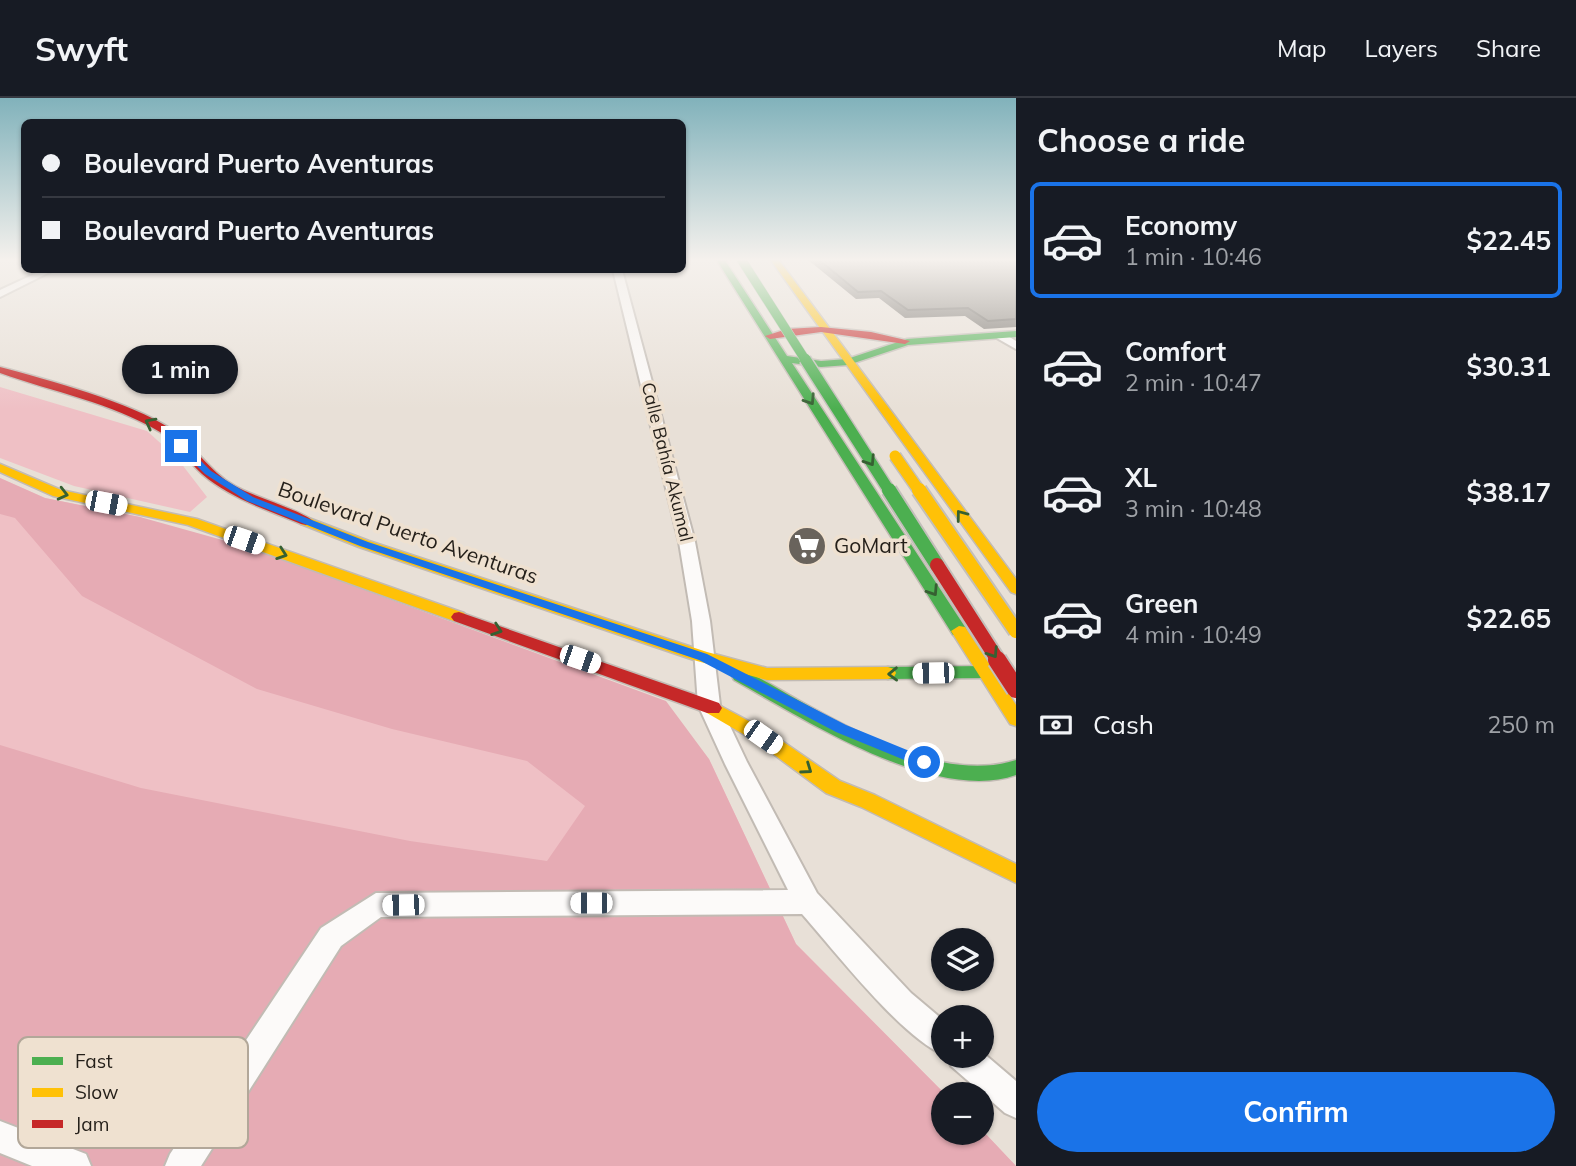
<!DOCTYPE html>
<meta charset="utf-8">
<style>
:root{--surface:#171b24;--page:#242831;--text:#f1f3f6;--muted:#9ea1a6;--line:#363941;--accent:#1a73e8}
body{margin:0;font-family:Mulish,sans-serif;background:var(--page);color:var(--text);height:100vh;display:flex;flex-direction:column;font-size:26px;white-space:nowrap}
*{box-sizing:border-box;margin:0}
p{font-size:23px;color:var(--muted)}
.icon{flex:none;width:38px;height:38px;fill:none;stroke:currentColor;stroke-width:2;stroke-linecap:round;stroke-linejoin:round}
.map{position:relative;flex:1;overflow:hidden}
.sheet{display:flex;flex-direction:column;background:var(--surface);width:560px}
.sheet>*{flex:none}
.top-card{position:absolute;left:21px;top:21px;width:665px;height:154px;border-radius:10px;box-shadow:0 2px 5px #0004;display:grid;align-content:center;height:154px;padding:0 21px;background:var(--surface)}
.buttons{position:absolute;left:931px;top:830px;display:grid;gap:14px}
.buttons a{display:grid;place-items:center;width:63px;height:63px;border-radius:50%;background:var(--surface);box-shadow:0 2px 5px #0004;font-size:35px}
.end{position:absolute;width:32px;height:32px;margin:-16px;border:9px solid #1a73e8;background:#fff;box-shadow:0 0 0 4px #fff}
.from{border-radius:50%}
.bubble{position:absolute;height:49px;border-radius:24px;background:var(--surface);box-shadow:0 2px 5px #0004;font-size:23px;font-weight:700;line-height:49px;text-align:center}
.car{position:absolute;width:21px;height:42px;margin:-21px -10px;border-radius:9px;box-shadow:0 0 5px 2px #0007;background:linear-gradient(#fff 24%,#345 0 40%,#fff 0 76%,#345 0 86%,#fff 0)}
.top-card b{display:flex;align-items:center;gap:24px;height:66px;font-size:26px}
.top-card b+b{border-top:2px solid var(--line)}
.top-card i{width:18px;height:18px;background:var(--text)}
ul{padding:0;list-style:none}
li{display:flex;align-items:center;gap:21px;height:116px;margin:0 14px 10px;padding:0 7px;border:4px solid transparent;border-radius:10px}
li div{flex:1}
li b{display:block;font-size:26px}
li em{font-style:normal;font-weight:700}
li.on{border-color:var(--accent)}
li>.icon{width:63px;height:63px;stroke-width:1.5}
h2{padding:0 21px;font-size:32px;line-height:84px}
.pay{display:flex;align-items:center;gap:18px;height:77px;padding:0 21px;font-size:26px}
.pay p{margin-inline-start:auto}
.action{display:flex;gap:14px;margin-top:auto;padding:14px 21px}
.action a{flex:1;height:80px;border-radius:42px;background:var(--accent);color:#fff;font-size:28px;font-weight:700;line-height:80px;text-align:center}
header{display:flex;align-items:center;gap:42px;box-sizing:border-box;height:98px;padding:0 35px;background:var(--surface);border-bottom:2px solid var(--line)}
header strong{font-size:33px}
nav{display:flex;gap:38px;margin-inline-start:auto;font-size:24px}
main{display:flex;flex:1;min-height:0}
.map>svg:first-child{display:block}
.green{fill:#efc0c5}
.forest{fill:#e6abb4}
.lines{fill:none;stroke-linecap:round;stroke-linejoin:round}
.street-casing{stroke:#c2bbb4;stroke-width:4}
.fast-casing{stroke:#c2bbb4;stroke-width:3}
.slow-casing{stroke:#c2bbb4;stroke-width:3}
.jam-casing{stroke:#c2bbb4;stroke-width:3}
.street{fill:#fcfaf9;fill-rule:evenodd}
.fast{fill:#4caf50;fill-rule:evenodd}
.slow{fill:#ffc107;fill-rule:evenodd}
.jam{fill:#c62828;fill-rule:evenodd}
.fast-bridge-far2-casing{stroke:#c3bfba;stroke-width:10;stroke-linecap:butt}
.fast-bridge-far1-casing{stroke:#c3bfba;stroke-width:14;stroke-linecap:butt}
.fast-bridge-casing{stroke:#c3bfba;stroke-width:18;stroke-linecap:butt}
.slow-bridge-far1-casing{stroke:#c3bfba;stroke-width:14;stroke-linecap:butt}
.slow-bridge-casing{stroke:#c3bfba;stroke-width:18;stroke-linecap:butt}
.jam-bridge-far1-casing{stroke:#c3bfba;stroke-width:18;stroke-linecap:butt}
.jam-bridge-casing{stroke:#c3bfba;stroke-width:22;stroke-linecap:butt}
.fast-bridge-far2{stroke:#4caf50;stroke-width:9}
.fast-bridge-far1{stroke:#4caf50;stroke-width:11}
.fast-bridge{stroke:#4caf50;stroke-width:14}
.slow-bridge-far1{stroke:#ffc107;stroke-width:11}
.slow-bridge{stroke:#ffc107;stroke-width:14}
.jam-bridge-far1{stroke:#c62828;stroke-width:14}
.jam-bridge{stroke:#c62828;stroke-width:18}
.wall{fill:#716d67}
.building{fill:#837f78;stroke:#5c5954;stroke-width:2}
.oneway{stroke:#366032}
.route{fill:#1a73e8}
.labels{text-anchor:middle;stroke-width:7;stroke-linejoin:round;paint-order:stroke}
.far-street-label{font-size:18px;fill:#241f19;stroke:#efe1d0}
.street-label{font-size:21px;fill:#241f19;stroke:#efe1d0}
.poi-label{font-size:21px;fill:#241f19;stroke:#efe1d0;text-anchor:start}
.key{fill:#efe1d0;stroke:#b2a799;stroke-width:2}
.key-label{font-size:19px;fill:#241f19}
</style>
<header>
<strong>Swyft</strong>
<nav><a>Map</a><a>Layers</a><a>Share</a></nav>
</header>
<main>
<div class="map">
<svg width="1016" height="1068" viewBox="0 0 1016 1068">
<rect width="100%" height="100%" fill="#e8e0d7"/>
<path class="green" d="M0,289l147,44 30,27 30,39 -17,15 -116,-26 -74,-28z
M0,380l45,20 95,19 569,242 87,185 149,150 -2,38 39,-2 34,36 -1016,-368z"/>
<path class="forest" d="M0,380l45,20 95,19 111,31 415,153 43,58 87,185 149,150 -2,38 39,-2 34,36h-1016v-421l141,43 269,53 137,20 38,-55 -58,-45 -135,-32 -135,-40 -175,-93 -67,-78 -15,-4z"/>
<g class="lines">
<defs>
<path id="street" d="M43,172h11l-54,27v-7z
M613,172h9l73,272 15,79 10,84 27,57 70,131 94,100 32,27v34c-40,-15 -110,-105 -141,-140l-421,3 -40,29 -140,220h-36l5,-12 151,-226 55,-35 412,-3 -63,-126 -27,-59 -6,-84 -13,-79z
M995,235h8l13,8v8l-21,-12z
M982,954l34,29v37l-11,-5 -54,-47 -4,-11h35z
M0,1023l86,33 5,12h-59l-32,-13z"/>
<path id="fast" d="M716,161h8l63,97 34,5 26,-2 60,-20 109,-8v6l-108,8 -60,20 -27,2 -29,-4 173,264 2,4 -2,4h-12z
M986,568l6,2 2,4 -2,4 -6,2 -98,1 -6,-2 -2,-4 2,-4 6,-2z
M740,572c20,6 39,20 58,30 60,33 148,83 218,60v15c-81,29 -212,-56 -282,-95l-2,-4 2,-4z"/>
<path id="slow" d="M770,161h8l238,320v15l-5,-2z
M0,366l61,26 136,29 267,94 3,4 -3,4h-10l-266,-96 -135,-29 -53,-24z
M306,419l63,24 338,111 60,16 121,-1 6,2 2,4 -2,4 -6,2 -121,1 -70,-19 -338,-114 -58,-23v-6z
M959,528l6,1 51,78v21l-6,-2 -59,-93z
M713,604l56,30 71,49 35,14 141,69v19l-155,-76 -35,-14 -69,-51 -50,-29 -3,-5 3,-5z"/>
<path id="jam" d="M821,229l50,5 39,9 -5,3 -84,-12 -51,7 -5,-3 22,-7z
M0,269c49,13 130,35 171,62 24,16 37,42 64,57 19,11 66,24 78,35l-7,4 -5,-1c-34,-14 -71,-26 -99,-50 -15,-13 -25,-32 -42,-42 -48,-29 -107,-40 -160,-59z
M459,514l260,91 3,5 -3,5h-12l-253,-92 -3,-4 3,-4z"/>
</defs>
<use href="#street" class="street-casing"/>
<use href="#fast" class="fast-casing"/>
<use href="#slow" class="slow-casing"/>
<use href="#jam" class="jam-casing"/>
<use href="#street" class="street"/>
<use href="#fast" class="fast"/>
<use href="#slow" class="slow"/>
<use href="#jam" class="jam"/>
<defs>
<path id="fast-bridge-far2" d="M741,161l65,102"/>
<path id="fast-bridge-far1" d="M805,261l85,133"/>
<path id="fast-bridge" d="M889,392l48,75"/>
<path id="slow-bridge-far1" d="M895,358l25,36"/>
<path id="slow-bridge" d="M919,392l97,141"/>
<path id="jam-bridge-far1" d="M937,467l62,97"/>
<path id="jam-bridge" d="M997,562l19,29"/>
</defs>
<use href="#fast-bridge-far2" class="fast-bridge-far2-casing"/>
<use href="#fast-bridge-far1" class="fast-bridge-far1-casing"/>
<use href="#fast-bridge" class="fast-bridge-casing"/>
<use href="#slow-bridge-far1" class="slow-bridge-far1-casing"/>
<use href="#slow-bridge" class="slow-bridge-casing"/>
<use href="#jam-bridge-far1" class="jam-bridge-far1-casing"/>
<use href="#jam-bridge" class="jam-bridge-casing"/>
<use href="#fast-bridge-far2" class="fast-bridge-far2"/>
<use href="#fast-bridge-far1" class="fast-bridge-far1"/>
<use href="#fast-bridge" class="fast-bridge"/>
<use href="#slow-bridge-far1" class="slow-bridge-far1"/>
<use href="#slow-bridge" class="slow-bridge"/>
<use href="#jam-bridge-far1" class="jam-bridge-far1"/>
<use href="#jam-bridge" class="jam-bridge"/>
</g>
<path class="wall" d="M807,161h206l3,2v66l-32,2 -19,-13 -60,2 -26,-20 -23,1z"/>
<path class="building" d="M818,161h195l3,2v58l-28,2 -20,-13 -60,2 -27,-19 -23,1z"/>
<defs><path id="oneway-chevron" d="M-2-3.5L2.5 0L-2 3.5" fill="none" stroke-width="1.6" stroke-linecap="round" stroke-linejoin="round" transform="scale(1.75)"/></defs>
<g class="oneway">
<use href="#oneway-chevron" transform="translate(810 302) rotate(57)"/>
<use href="#oneway-chevron" transform="translate(150 325) rotate(-152)"/>
<use href="#oneway-chevron" transform="translate(870 363) rotate(57)"/>
<use href="#oneway-chevron" transform="translate(63 396) rotate(14)"/>
<use href="#oneway-chevron" transform="translate(961 417) rotate(-127)"/>
<use href="#oneway-chevron" transform="translate(282 456) rotate(19)"/>
<use href="#oneway-chevron" transform="translate(933 493) rotate(57)"/>
<use href="#oneway-chevron" transform="translate(497 532) rotate(19)"/>
<use href="#oneway-chevron" transform="translate(993 555) rotate(57)"/>
<use href="#oneway-chevron" transform="translate(893 576) rotate(179)"/>
<use href="#oneway-chevron" transform="translate(807 671) rotate(35)"/>
</g>
<linearGradient id="sky" x2="0" y2="1"><stop stop-color="#81b2bb"/><stop offset="0.52" stop-color="#f5f1ed"/><stop offset="1" stop-color="#f5f1ed" stop-opacity="0"/></linearGradient>
<rect width="1016" height="311" fill="url(#sky)"/>
<path class="route" d="M178,346h6l27,27 42,26 115,45 339,112 139,71 83,34 2,3 -7,6 -88,-36 -137,-72 -339,-114 -113,-45 -42,-27 -27,-27z"/>
<defs>
<symbol id="supermarket-disc" viewBox="-11 -11 22 22"><circle r="9.5" fill="#69635c" stroke="#efe1d0"/><path d="M-6-5.5h2.5l.6 2H6L4.5 2H-2.5L-4.4-4H-6ZM-1.5 3.2a1.3 1.3 0 1 0 .1 0ZM3 3.2a1.3 1.3 0 1 0 .1 0Z" fill="#fff"/></symbol>
</defs>
<g fill-rule="evenodd">
<use href="#supermarket-disc" x="785" y="426" width="44" height="44"/>
</g>
<g class="labels">
<g class="far-street-label">
<text transform="translate(667 364) rotate(76)" y="6">Calle Bahía Akumal</text>
</g>
<g class="street-label">
<text transform="translate(408 435) rotate(19)" y="7">Boulevard Puerto Aventuras</text>
</g>
<g class="poi-label">
<text x="834" y="455">GoMart</text>
</g>
</g>
<rect x="18" y="939" width="230" height="111" rx="10" class="key"/>
<rect x="32" y="959" width="31" height="8" fill="#4caf50"/>
<rect x="32" y="990" width="31" height="9" fill="#ffc107"/>
<rect x="32" y="1022" width="31" height="8" fill="#c62828"/>
<g class="key-label">
<text x="75" y="970">Fast</text>
<text x="75" y="1001">Slow</text>
<text x="75" y="1033">Jam</text>
</g>
</svg>
<div class="buttons">
<a><svg class="icon" aria-label="layers" viewBox="0 0 24 24"><path d="M12 4l9 5-9 5-9-5zM3 14l9 5 9-5"/></svg></a>
<a>+</a>
<a>−</a>
</div>
<i class="end from" style="left:924px;top:664px"></i>
<i class="end" style="left:181px;top:348px"></i>
<div class="bubble" style="left:122px;top:247px;width:116px">1 min</div>
<i class="car" style="left:106px;top:405px;rotate:101deg"></i>
<i class="car" style="left:244px;top:442px;rotate:109deg"></i>
<i class="car" style="left:580px;top:561px;rotate:109deg"></i>
<i class="car" style="left:933px;top:575px;rotate:269deg"></i>
<i class="car" style="left:763px;top:639px;rotate:125deg"></i>
<i class="car" style="left:591px;top:805px;rotate:270deg"></i>
<i class="car" style="left:403px;top:807px;rotate:269deg"></i>
<div class="top-card">
<b><i class="from"></i>Boulevard Puerto Aventuras</b>
<b><i></i>Boulevard Puerto Aventuras</b>
</div>
</div>
<section class="sheet">
<h2>Choose a ride</h2>
<ul>
<li class="on"><svg class="icon" aria-label="car" viewBox="0 0 24 24"><path d="M5 17H2v-5l4-1 3-4h7l3 4 3 1v5h-3M9 17h6M6 11h13"/><circle cx="7" cy="17" r="2"/><circle cx="17" cy="17" r="2"/></svg><div><b>Economy</b><p>1 min · 10:46</p></div><em>$22.45</em></li>
<li><svg class="icon" aria-label="car" viewBox="0 0 24 24"><path d="M5 17H2v-5l4-1 3-4h7l3 4 3 1v5h-3M9 17h6M6 11h13"/><circle cx="7" cy="17" r="2"/><circle cx="17" cy="17" r="2"/></svg><div><b>Comfort</b><p>2 min · 10:47</p></div><em>$30.31</em></li>
<li><svg class="icon" aria-label="car" viewBox="0 0 24 24"><path d="M5 17H2v-5l4-1 3-4h7l3 4 3 1v5h-3M9 17h6M6 11h13"/><circle cx="7" cy="17" r="2"/><circle cx="17" cy="17" r="2"/></svg><div><b>XL</b><p>3 min · 10:48</p></div><em>$38.17</em></li>
<li><svg class="icon" aria-label="car" viewBox="0 0 24 24"><path d="M5 17H2v-5l4-1 3-4h7l3 4 3 1v5h-3M9 17h6M6 11h13"/><circle cx="7" cy="17" r="2"/><circle cx="17" cy="17" r="2"/></svg><div><b>Green</b><p>4 min · 10:49</p></div><em>$22.65</em></li>
</ul>
<div class="pay"><svg class="icon" aria-label="cash" viewBox="0 0 24 24"><path d="M3 7h18v10H3z"/><circle cx="12" cy="12" r="2"/></svg>Cash<p>250 m</p></div>
<div class="action"><a>Confirm</a></div>
</section>
</main>
